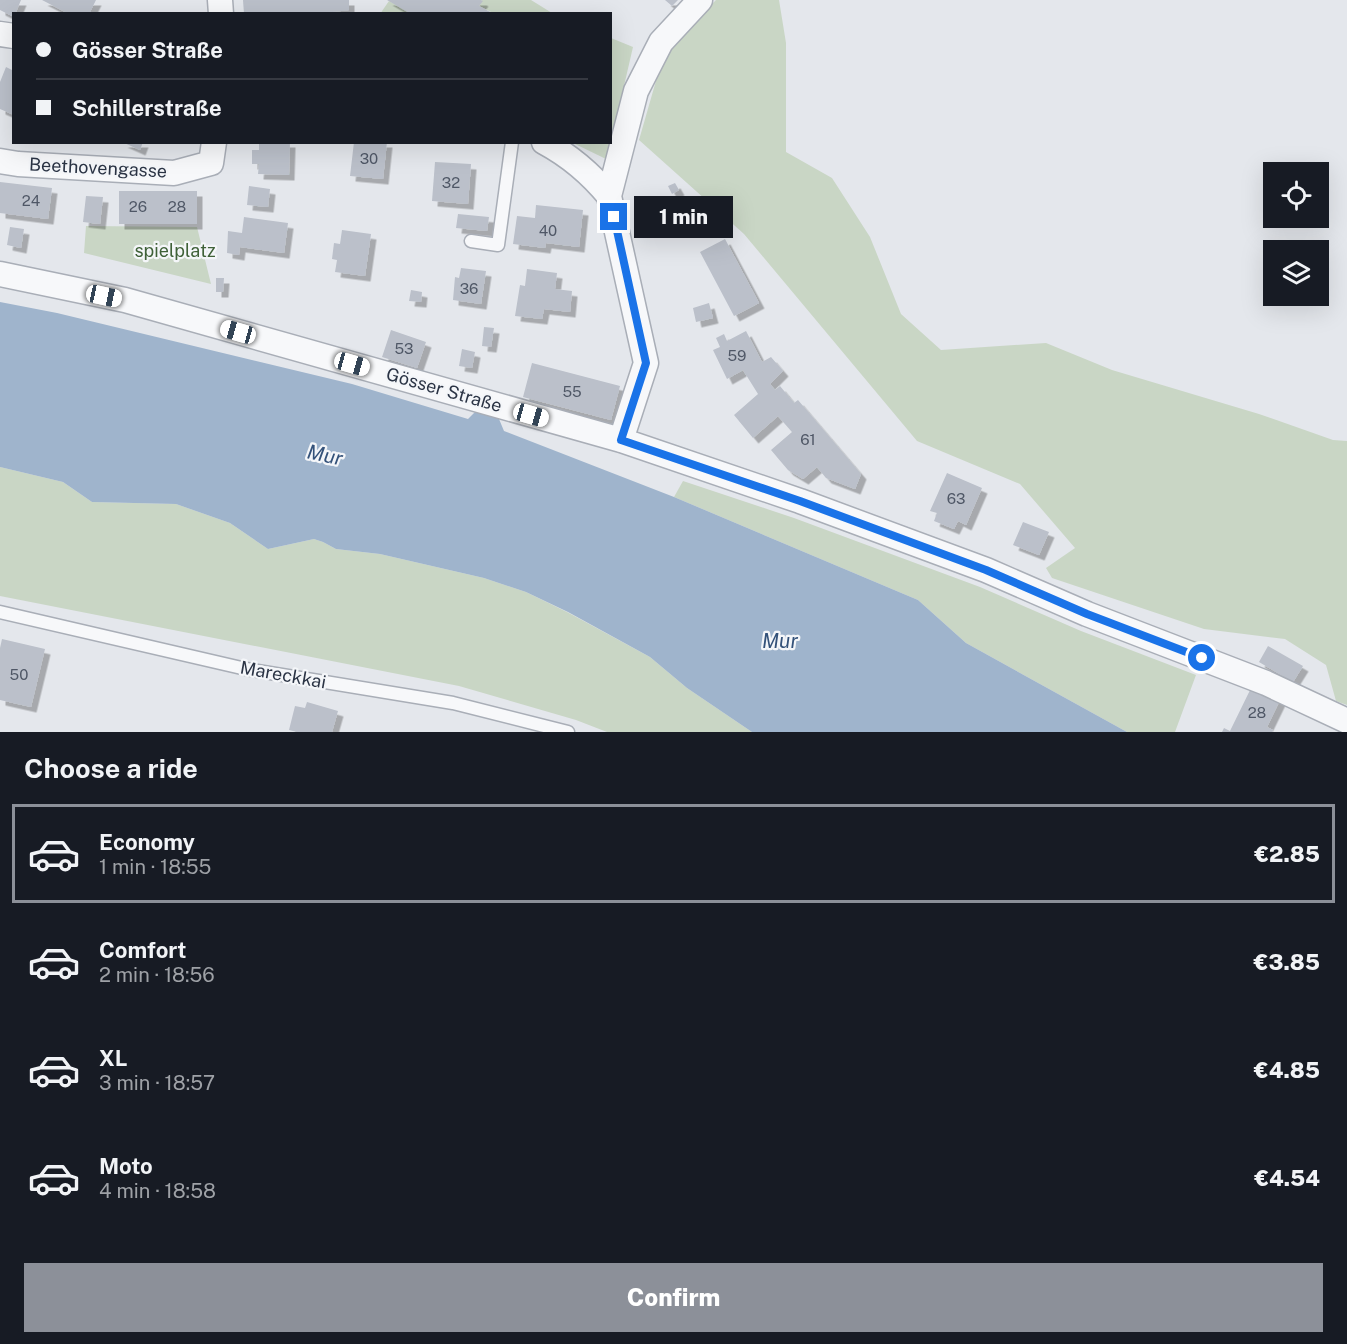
<!DOCTYPE html>
<meta charset="utf-8">
<style>
:root{--surface:#171b24;--page:#20242c;--text:#f1f3f6;--muted:#9ea1a6;--line:#363941;--accent:#8c9099}
body{margin:0;font-family:"Public Sans",sans-serif;background:var(--page);color:var(--text);height:100vh;display:flex;flex-direction:column;font-size:22px;white-space:nowrap}
*{box-sizing:border-box;margin:0}
p{font-size:20px;color:var(--muted)}
.icon{flex:none;width:33px;height:33px;fill:none;stroke:currentColor;stroke-width:2;stroke-linecap:round;stroke-linejoin:round}
.map{position:relative;height:732px;overflow:hidden}
.drawer{display:flex;flex-direction:column;background:var(--surface);flex:1}
.drawer>*{flex:none}
.guide{position:absolute;left:12px;top:12px;width:600px;height:132px;border-radius:0px;box-shadow:0 6px 24px #0002;display:grid;align-content:center;height:132px;padding:0 24px;background:var(--surface)}
.tools{position:absolute;left:1263px;top:162px;display:grid;gap:12px}
.tools a{display:grid;place-items:center;width:66px;height:66px;border-radius:0px;background:var(--surface);box-shadow:0 6px 24px #0002;font-size:30px}
.end{position:absolute;width:27px;height:27px;margin:-14px;border:8px solid #1a73e8;background:#fff;box-shadow:0 0 0 3px #fff}
.from{border-radius:50%}
.bubble{position:absolute;height:42px;border-radius:0px;background:var(--surface);box-shadow:0 6px 24px #0002;font-size:20px;font-weight:800;line-height:42px;text-align:center}
.car{position:absolute;width:18px;height:36px;margin:-18px -9px;border-radius:8px;box-shadow:0 0 4px 2px #0007;background:linear-gradient(#fff 24%,#345 0 40%,#fff 0 76%,#345 0 86%,#fff 0)}
.guide b{display:flex;align-items:center;gap:21px;height:57px;font-size:22px}
.guide b+b{border-top:2px solid var(--line)}
.guide i{width:15px;height:15px;background:var(--text)}
ul{padding:0;list-style:none}
li{display:flex;align-items:center;gap:18px;height:99px;margin:0 12px 9px;padding:0 12px;border:3px solid transparent;border-radius:0px}
li div{flex:1}
li b{display:block;font-size:22px}
li em{font-style:normal;font-weight:800}
li.selected{border-color:var(--accent)}
li>.icon{width:54px;height:54px;stroke-width:1.5}
h2{padding:0 24px;font-size:27px;line-height:72px}
.cta{display:flex;gap:12px;margin-top:auto;padding:12px 24px}
.cta a{flex:1;height:69px;border-radius:0px;background:var(--accent);color:#fff;font-size:24px;font-weight:800;line-height:69px;text-align:center}
.map>svg:first-child{display:block}
.green{fill:#c9d6c5}
.water{fill:#9fb4cc}
.building{fill:#bbc0ca;filter:url(#shadow)}
.lines{fill:none;stroke-linecap:round;stroke-linejoin:round}
.lane-casing{stroke:#a9aeb7;stroke-width:15}
.street-casing{stroke:#a9aeb7;stroke-width:27}
.lane{stroke:#f7f8fa;stroke-width:12}
.street{stroke:#f7f8fa;stroke-width:24}
.route{stroke:#1a73e8;stroke-width:8}
.labels{text-anchor:middle;stroke-width:4.5;stroke-linejoin:round;paint-order:stroke}
.number-label{font-size:15px;fill:#4f5766}
.street-label{font-size:18px;fill:#2b3445;stroke:#f4f6f9}
.park-label{font-size:18px;fill:#3f6138;stroke:#f4f6f9}
.water-label{font-size:20px;font-style:italic;fill:#34527a;stroke:#f4f6f9}
</style>
<div class="map">
<svg width="1347" height="732" viewBox="0 0 1347 732">
<defs>
<filter id="shadow"><feDropShadow dx="5.5" dy="5.5" stdDeviation="0" flood-color="#0004"/></filter>
</defs>
<rect width="100%" height="100%" fill="#e4e7ec"/>
<path class="green" d="M481,0h50l21,13h-59l-14,-7 3,-5z
M716,0h63l7,43v109l46,26 38,59 31,77 40,36 105,-7 66,27 147,44 74,26 14,1v264l-11,-4 -10,-36 -41,-26 -81,-10 -152,-51 -6,-10 29,-20 -55,-64 -103,-43 -173,-207 -105,-94 25,-87z
M389,1l22,12 -31,1z
M611,38l22,9 -22,95z
M573,143h37l-4,16z
M86,226l111,1 14,57 -127,-31z
M0,467l63,15 29,20 84,2 54,19 38,26 46,-10 9,3 13,7 44,5 104,24 42,14 41,20 83,45 37,31 65,44h-145l-31,-12 -117,-34 -459,-90z
M683,481l111,37 186,69 101,44 115,44 -21,57h-48l-161,-89 -48,-43 -244,-103z"/>
<path class="water" d="M0,302l57,11 295,71 116,35 8,-8 23,8 5,12 170,66 244,103 48,43 161,89h-375l-65,-44 -37,-31 -82,-45 -42,-20 -42,-14 -104,-24 -44,-5 -13,-7 -9,-3 -46,10 -38,-26 -54,-19 -84,-2 -29,-20 -63,-15z"/>
<path class="building" d="M0,0h21l-7,17 -14,-7z
M42,0h54l-7,14h-20z
M243,0h106v10l-33,4h-72z
M387,0h94l2,1 -4,5 15,8h-83z
M665,0h13l-6,6z
M6,67l8,4v44l-14,-6v-27z
M122,142h21l-3,8z
M259,142h31l-1,33 -31,-1 1,-10h-7v-14h7z
M354,142h33l-4,37 -33,-3z
M435,162l36,2 -3,40 -36,-3z
M0,182l52,6 -4,31 -48,-6z
M675,183l4,7 -7,4 -4,-8z
M249,186l21,3 -2,18 -21,-2z
M119,191h78v33h-78z
M86,196l17,1 -3,27 -17,-2z
M536,205l47,5 -4,37 -33,-4 -1,5 -32,-4 4,-28 18,2z
M458,214l31,3 -2,14 -31,-3z
M244,217l44,6 -4,30 -44,-6 -1,8 -12,-2 1,-22 14,2z
M10,227l14,2 -3,19 -14,-3z
M342,230l29,4 -6,42 -30,-4 2,-12 -5,-1 2,-16 6,1z
M725,239l34,64 -25,13 -34,-64z
M461,268l25,3 -5,33 -28,-4 2,-23 4,1z
M527,269l30,4 -2,16 17,2 -2,21 -26,-3 -2,10 -27,-3 5,-31 5,1z
M216,278h8l-1,14h-7z
M411,290l11,2 -1,10 -12,-1z
M709,303l4,15 -17,4 -3,-14z
M484,327l10,1 -3,19 -9,-1z
M391,330l35,12 -9,26 -35,-11z
M746,331l16,31 9,-5 12,14 -13,13 5,6 5,-4 14,17 4,-3 63,74 -6,15 -29,-11 -9,-11 -14,12 -15,-9 -17,-20 21,-18 -14,-16 -25,22 -19,-23 24,-21 -15,-24 -16,9 -14,-29 7,-3 -4,-9 8,-4 3,7z
M462,349l13,3 -3,16 -13,-2z
M532,363l88,23 -9,34 -88,-23z
M947,473l35,15 -16,37 -8,-4 -4,8 -20,-8 3,-8 -7,-2z
M1023,522l26,10 -10,23 -26,-10z
M2,639l43,10 -14,58 -31,-7v-52z
M1268,646l35,20 -10,16 -34,-20z
M1253,684l28,14 -14,29 6,3 -1,2h-50l2,-4 6,3z
M307,702l31,9 -6,21h-35l-8,-2 6,-24 10,2z"/>
<g class="lines">
<defs>
<path id="lane" d="M471,241l27,4 14,-103
M0,612l246,57 207,34 115,29"/>
<path id="street" d="M220,0l1,14
M0,34l14,2
M544,142c26,14 47,32 65,54l37,167 -25,77
M0,161l18,3 156,9 37,-10 3,-21
M609,196l27,-105 25,-49 39,-42
M0,274l125,26 496,140 179,61 186,69 101,44 179,69 81,38"/>
</defs>
<use href="#lane" class="lane-casing"/>
<use href="#street" class="street-casing"/>
<use href="#lane" class="lane"/>
<use href="#street" class="street"/>
</g>
<g class="lines">
<path class="route" d="M614,217l32,146 -25,77 179,61 186,69 101,44 115,44"/>
</g>
<g class="labels">
<g class="number-label">
<text x="369" y="164">30</text>
<text x="451" y="188">32</text>
<text x="31" y="206">24</text>
<text x="138" y="212">26</text>
<text x="177" y="212">28</text>
<text x="548" y="236">40</text>
<text x="469" y="294">36</text>
<text x="404" y="354">53</text>
<text x="737" y="361">59</text>
<text x="572" y="397">55</text>
<text x="808" y="445">61</text>
<text x="956" y="504">63</text>
<text x="19" y="680">50</text>
<text x="1257" y="718">28</text>
</g>
<g class="street-label">
<text transform="translate(98 168) rotate(3)" y="6">Beethovengasse</text>
<text transform="translate(444 390) rotate(16)" y="6">Gösser Straße</text>
<text transform="translate(283 675) rotate(10)" y="6">Mareckkai</text>
</g>
<g class="park-label">
<text x="175" y="257">spielplatz</text>
</g>
<g class="water-label">
<text transform="translate(325 455) rotate(12)" y="7">Mur</text>
<text x="780" y="648">Mur</text>
</g>
</g>
</svg>
<div class="tools">
<a><svg class="icon" aria-label="locate" viewBox="0 0 24 24"><circle cx="12" cy="12" r="6"/><path d="M12 2v4M12 18v4M2 12h4M18 12h4"/></svg></a>
<a><svg class="icon" aria-label="layers" viewBox="0 0 24 24"><path d="M12 4l9 5-9 5-9-5zM3 14l9 5 9-5"/></svg></a>
</div>
<i class="end from" style="left:1202px;top:658px"></i>
<i class="end" style="left:614px;top:217px"></i>
<div class="bubble" style="left:634px;top:196px;width:99px">1 min</div>
<i class="car" style="left:104px;top:296px;rotate:102deg"></i>
<i class="car" style="left:238px;top:332px;rotate:286deg"></i>
<i class="car" style="left:352px;top:364px;rotate:106deg"></i>
<i class="car" style="left:531px;top:415px;rotate:106deg"></i>
<div class="guide">
<b><i class="from"></i>Gösser Straße</b>
<b><i></i>Schillerstraße</b>
</div>
</div>
<section class="drawer">
<h2>Choose a ride</h2>
<ul>
<li class="selected"><svg class="icon" aria-label="car" viewBox="0 0 24 24"><path d="M5 17H2v-5l4-1 3-4h7l3 4 3 1v5h-3M9 17h6M6 11h13"/><circle cx="7" cy="17" r="2"/><circle cx="17" cy="17" r="2"/></svg><div><b>Economy</b><p>1 min · 18:55</p></div><em>€2.85</em></li>
<li><svg class="icon" aria-label="car" viewBox="0 0 24 24"><path d="M5 17H2v-5l4-1 3-4h7l3 4 3 1v5h-3M9 17h6M6 11h13"/><circle cx="7" cy="17" r="2"/><circle cx="17" cy="17" r="2"/></svg><div><b>Comfort</b><p>2 min · 18:56</p></div><em>€3.85</em></li>
<li><svg class="icon" aria-label="car" viewBox="0 0 24 24"><path d="M5 17H2v-5l4-1 3-4h7l3 4 3 1v5h-3M9 17h6M6 11h13"/><circle cx="7" cy="17" r="2"/><circle cx="17" cy="17" r="2"/></svg><div><b>XL</b><p>3 min · 18:57</p></div><em>€4.85</em></li>
<li><svg class="icon" aria-label="car" viewBox="0 0 24 24"><path d="M5 17H2v-5l4-1 3-4h7l3 4 3 1v5h-3M9 17h6M6 11h13"/><circle cx="7" cy="17" r="2"/><circle cx="17" cy="17" r="2"/></svg><div><b>Moto</b><p>4 min · 18:58</p></div><em>€4.54</em></li>
</ul>
<div class="cta"><a>Confirm</a></div>
</section>
